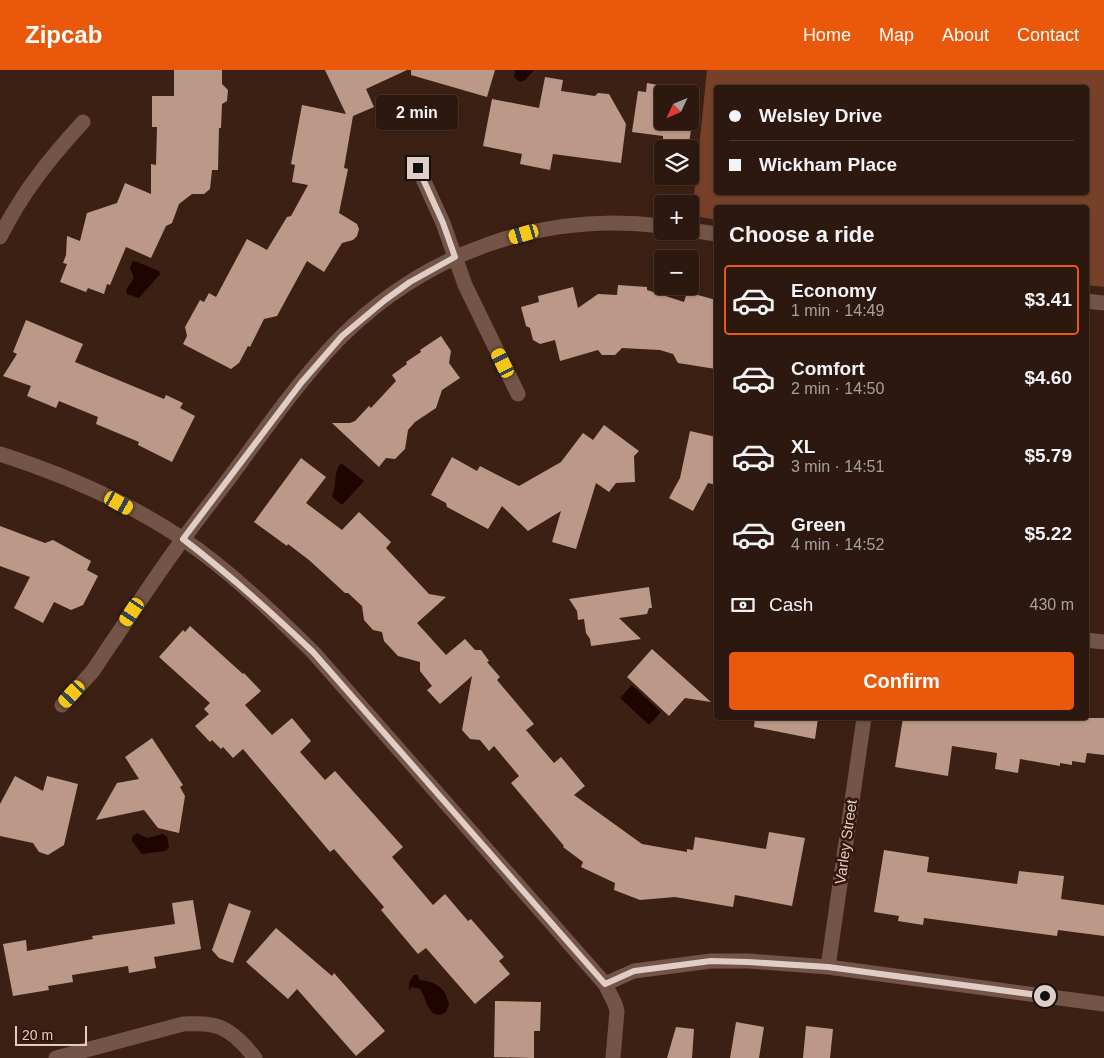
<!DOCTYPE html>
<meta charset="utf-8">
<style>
:root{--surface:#2d180f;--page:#352118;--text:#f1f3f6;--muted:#a7a09e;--line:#48372f;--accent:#ea580c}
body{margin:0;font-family:Helvetica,sans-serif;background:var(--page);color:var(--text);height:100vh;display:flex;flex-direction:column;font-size:19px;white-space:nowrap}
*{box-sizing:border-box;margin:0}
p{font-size:16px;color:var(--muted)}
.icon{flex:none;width:28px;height:28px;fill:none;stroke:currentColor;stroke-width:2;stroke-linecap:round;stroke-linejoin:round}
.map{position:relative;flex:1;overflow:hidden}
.sheet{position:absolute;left:714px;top:135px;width:375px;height:515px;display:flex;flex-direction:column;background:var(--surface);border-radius:5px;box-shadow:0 1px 4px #0004,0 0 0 1px var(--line)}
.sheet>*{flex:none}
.banner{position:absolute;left:714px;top:15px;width:375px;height:110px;border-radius:5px;box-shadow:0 1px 4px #0004,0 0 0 1px var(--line);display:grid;align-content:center;height:110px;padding:0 15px;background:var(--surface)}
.needle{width:32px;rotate:226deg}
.buttons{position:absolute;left:654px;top:15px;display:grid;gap:10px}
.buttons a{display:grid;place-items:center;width:45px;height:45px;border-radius:5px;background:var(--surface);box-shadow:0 1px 4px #0004,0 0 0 1px var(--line);font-size:25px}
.scale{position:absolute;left:15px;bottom:12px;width:72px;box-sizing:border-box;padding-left:5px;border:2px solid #e0cdc5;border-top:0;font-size:14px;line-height:18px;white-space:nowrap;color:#e0cdc5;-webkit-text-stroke:4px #32160a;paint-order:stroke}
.end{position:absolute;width:22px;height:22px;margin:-11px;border:6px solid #e0cdc5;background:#111;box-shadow:0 0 0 2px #111}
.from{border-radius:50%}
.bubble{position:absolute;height:35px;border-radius:5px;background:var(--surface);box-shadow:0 1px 4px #0004,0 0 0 1px var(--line);font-size:16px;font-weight:600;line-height:35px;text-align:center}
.car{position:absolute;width:15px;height:30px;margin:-15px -8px;border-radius:6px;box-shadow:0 0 4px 1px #0007;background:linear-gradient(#f5c518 24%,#345 0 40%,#f5c518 0 76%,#345 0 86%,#f5c518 0)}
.banner b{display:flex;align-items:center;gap:18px;height:48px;font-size:19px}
.banner b+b{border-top:1px solid var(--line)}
.banner i{width:12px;height:12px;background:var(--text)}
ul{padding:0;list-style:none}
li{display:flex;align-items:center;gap:15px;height:70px;margin:0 10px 8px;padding:0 5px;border:2px solid transparent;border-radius:5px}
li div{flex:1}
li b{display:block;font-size:19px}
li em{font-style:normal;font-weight:600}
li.on{border-color:var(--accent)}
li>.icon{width:45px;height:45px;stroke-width:1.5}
h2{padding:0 15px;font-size:22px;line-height:60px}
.pay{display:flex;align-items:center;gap:12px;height:55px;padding:0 15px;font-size:19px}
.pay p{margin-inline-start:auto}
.primary-button{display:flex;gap:10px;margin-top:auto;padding:10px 15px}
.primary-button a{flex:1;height:58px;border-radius:5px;background:var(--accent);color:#fff;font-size:20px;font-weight:600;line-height:58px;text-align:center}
header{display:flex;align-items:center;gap:30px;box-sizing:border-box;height:70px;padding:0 25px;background:var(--accent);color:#fff}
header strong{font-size:24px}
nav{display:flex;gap:28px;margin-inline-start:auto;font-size:18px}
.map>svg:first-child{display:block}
.green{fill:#774129;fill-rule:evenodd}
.water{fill:#1f0500}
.building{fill:#bc9888}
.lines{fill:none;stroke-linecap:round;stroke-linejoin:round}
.street{stroke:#745446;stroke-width:15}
.secondary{stroke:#745446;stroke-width:15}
.route{stroke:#e0cdc5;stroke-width:6}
.labels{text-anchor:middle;stroke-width:5;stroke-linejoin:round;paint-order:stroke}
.street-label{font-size:15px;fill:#e0cdc5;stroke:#32160a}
</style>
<header>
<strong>Zipcab</strong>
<nav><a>Home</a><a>Map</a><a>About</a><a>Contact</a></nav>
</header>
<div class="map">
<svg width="1104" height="988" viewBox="0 0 1104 988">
<rect width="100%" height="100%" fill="#3c2014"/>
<path class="green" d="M707,0h397v217l-18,-2v-77h-370v12l-24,-5zM716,18h370v104h-370z"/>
<path class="water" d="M515,0h19l-9,10 -5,2 -6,-5z
M135,191l24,10 1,3 -21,24 -12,-4 -1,-4 8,-12 -4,-10 2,-6z
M341,393l23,18 -22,24 -10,-8c6,-13 0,-23 9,-34z
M632,615l29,27 -12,13 -29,-27z
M137,763l10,5 16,-4 4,3 2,10 -4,4 -23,3 -10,-13v-4z
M414,905h4l1,5c16,2 26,6 30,24l-3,8c-17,11 -19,-13 -26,-23l-8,-2 -3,3v-8z"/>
<path class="building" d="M174,0h48v14l6,6 -1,11 -5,3 -1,24h-2l-1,42h-6l-2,19 -6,5h-12l-13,10 -7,19 -6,3 -15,32 -25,-11 -16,38 -3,-1 -3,10 -16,-6 -2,4 -26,-10 7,-18 -4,-1 3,-8 1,-19 13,5 7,-28 30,-10 8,-20 26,11v-30l5,1 1,-38h-5v-31h22z
M325,0h82l-41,19 8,18 -21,9 -9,52 4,1 -9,44 18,11 2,5 -2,7 -4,4 -11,3 -18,29 -17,-11 -30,55 -13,3 -14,28 -2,-1 -9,17 -8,6 -48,-25 4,-8 -2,-9 15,-27 4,2 5,-9 7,4 31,-58 20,11 20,-33 4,-1 17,-31 -16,-3 3,-17 -4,-1 11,-59 44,9z
M411,0h84l-8,27 -76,-22z
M545,7l18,3 -2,11 34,5 3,-3 11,1 17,30 -5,39 -68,-9 -3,16 -30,-6 2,-10 -39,-8 9,-47 47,9z
M647,13l22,4v5l9,2h-16v27h28v-25l6,1 -7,46 -26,-4v-3l-31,-4 6,-41 8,1z
M618,215l29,2v3l37,12 3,-10 29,8v69l-38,-6 -5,-9 -13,-4 -38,-2 -7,7h-13l-4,-5 -38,11 -5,-21 -15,4 -7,-4 -3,-12 -4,-2 -5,-19 18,-5 -1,-6 35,-9 5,21 20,-14 19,1z
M26,250l57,24 -8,18 89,37 2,-4 17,8 -3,5 15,8 -23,46 -34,-17 1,-3 -43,-18 2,-7 -39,-16 -3,7 -29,-12 4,-10 -28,-10 14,-22 -4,-2z
M441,266l10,15 -2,12 11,15 -18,12 -6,18 -21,14 -7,8 -3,19 -10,10 -9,-1 -7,9 -47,-44h18l5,-2 14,-15 2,2 25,-27 -4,-6 15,-11 -1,-2 15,-10 -1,-2z
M604,355l35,26 -5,5 1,26 -19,1 -7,9 -13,-9 -20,66 -24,-7 9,-31 -33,20 -26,-25 -14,23 -41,-22 -1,-4 -15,-8 21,-38 25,14 3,-5 39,20 42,-24 22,-29 10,7z
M690,361l26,6v48l-8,-2 -15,28 -24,-13 11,-20z
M301,388l25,19 -20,26 36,27 17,-18 32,30 -5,6 43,46 17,3 -29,26 29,32 19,-16 10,11h6l8,11 -2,1 13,15 -3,3 37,44 -8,6 28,33 7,-6 24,29 -11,9 68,49 45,8v-3l6,1 2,-13 71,12 3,-17 36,6 -13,68 -57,-11 -2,12 -58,-10 -35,3 -26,-10 1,-7 -34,-16 2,-5 -20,-15 1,-1 -53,-63 8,-7 -25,-30 -5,5 -9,-11 -10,-1 -8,-9 10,-54 -32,28 -13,-14 5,-4 -12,-15v-9l-22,-6 -14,-15 -2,-9 -9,-2 -9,-10 -2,-14 -14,-13h-3l-36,-33 -21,-16 -1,2 -33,-24z
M0,456l45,17 8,-3 38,21 -4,9 11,6 -15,29 -12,5 -17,-8 -11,21 -29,-15 16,-31 -30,-11z
M649,517l3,21h-3l-2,6 -28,4 22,21 -50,7 -1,-7 -4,-6 -2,-14 -6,1 -1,-9 -8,-12z
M190,556l53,48 1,-1 17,18 -16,14 27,30 20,-17 19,23 -11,11 25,28 10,-9 68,76 -11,10 41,48 12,-11 23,27 3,-2 33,38 -5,4 11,13 -35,30 -49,-56 -8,6 -37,-44 3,-3 -50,-58 -4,3 -87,-103 -10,9 -10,-11 -2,2 -9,-9 -2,2 -15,-16 14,-12 -5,-5 6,-6 -51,-46 24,-27 2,2z
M652,579l59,53 -26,-4 -16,18 -42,-39z
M755,648h63l-3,21 -61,-12z
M903,648h109l22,3v-3h70v37l-17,-2 -2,10 -13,-2v4l-12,-2v3l-40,-7 -2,14 -23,-4 2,-16 -45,-7 -4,30 -53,-9z
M152,668l31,47 -3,2 5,9 -6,37 -21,-5 -14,-18 -48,10 21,-37 22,-4 -14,-22z
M15,706l28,15 4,-15 31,8 -14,61 -16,10 -9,-3 -6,-9 -33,-7v-32z
M884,780l45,7 -2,15 90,12 2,-13 45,5 -3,23 43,6v31l-46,-6 -1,6 -133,-18 -1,7 -25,-4 1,-5 -25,-4z
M193,830l8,49 -47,8 2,11 -27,5 -1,-7 -56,9 1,7 -25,4 1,4 -36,6 -10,-52 23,-4 1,11 66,-12 -1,-3 83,-12 -3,-21z
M229,833l22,8 -18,52 -14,-5 -7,-8z
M276,858l56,48 2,-3 51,58 -29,25 -59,-67 -9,10 -42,-37z
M495,931l46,1 -1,29h-6v27l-40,-1z
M736,952l28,5 -5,31h-29z
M806,956l27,3 -3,29h-27z
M676,957l18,2 -2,29h-25z"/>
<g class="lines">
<path class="street" d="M418,98l25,55 22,62 53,109
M690,160l26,4
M0,167c22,-44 49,-78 83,-115
M1086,231l18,2
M1086,570l18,2
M62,635c10,-11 20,-22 30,-33 8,-11 15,-23 23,-34 16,-24 32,-48 48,-71 24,-35 51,-68 76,-102 32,-44 64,-89 102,-128 86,-85 202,-126 321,-111
M828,897l36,-249
M605,914l29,-13 77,-10h37l80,6 276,37
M56,988l127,-34c10,0 19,-1 28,1 17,2 34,20 44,33"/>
<path class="secondary" d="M0,384c62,20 128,48 183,85 47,32 89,73 130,113l292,332 10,20 2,7 -4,47"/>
</g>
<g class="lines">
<path class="route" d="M418,98l25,55 12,34 -45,25 -25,18 -43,36 -41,47 -118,156c46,35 88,73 130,113l292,332 29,-13 77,-10 37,1 80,5 217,29"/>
</g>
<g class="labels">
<g class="street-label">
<text transform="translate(846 772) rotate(-82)" y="5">Varley Street</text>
</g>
</g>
</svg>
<div class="buttons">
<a><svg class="needle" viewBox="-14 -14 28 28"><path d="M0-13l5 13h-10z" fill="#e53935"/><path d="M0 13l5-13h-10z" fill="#a7a09e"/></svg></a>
<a><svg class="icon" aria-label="layers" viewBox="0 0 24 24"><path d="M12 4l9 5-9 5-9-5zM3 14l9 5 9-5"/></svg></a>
<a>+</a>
<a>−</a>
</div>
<div class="scale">20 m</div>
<i class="end from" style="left:1045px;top:926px"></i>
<i class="end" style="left:418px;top:98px"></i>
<div class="bubble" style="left:376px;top:25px;width:82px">2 min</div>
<i class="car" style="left:524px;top:164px;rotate:254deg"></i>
<i class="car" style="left:503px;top:293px;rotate:334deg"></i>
<i class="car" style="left:119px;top:433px;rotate:119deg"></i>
<i class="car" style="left:132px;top:542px;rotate:214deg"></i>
<i class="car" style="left:72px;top:624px;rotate:222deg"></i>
<div class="banner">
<b><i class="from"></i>Welsley Drive</b>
<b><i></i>Wickham Place</b>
</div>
<section class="sheet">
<h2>Choose a ride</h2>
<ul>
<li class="on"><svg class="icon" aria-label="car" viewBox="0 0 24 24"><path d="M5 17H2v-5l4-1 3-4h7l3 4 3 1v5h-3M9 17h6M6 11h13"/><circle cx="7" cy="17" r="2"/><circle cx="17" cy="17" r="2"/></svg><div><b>Economy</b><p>1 min · 14:49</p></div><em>$3.41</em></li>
<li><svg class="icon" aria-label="car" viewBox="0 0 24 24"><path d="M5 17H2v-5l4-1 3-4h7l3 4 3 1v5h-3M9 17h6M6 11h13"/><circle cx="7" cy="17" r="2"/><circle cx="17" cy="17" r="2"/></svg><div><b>Comfort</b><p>2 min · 14:50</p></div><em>$4.60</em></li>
<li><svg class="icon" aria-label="car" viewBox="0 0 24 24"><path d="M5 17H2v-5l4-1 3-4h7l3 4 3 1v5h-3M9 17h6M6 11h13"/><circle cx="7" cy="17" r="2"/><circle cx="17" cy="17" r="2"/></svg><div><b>XL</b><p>3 min · 14:51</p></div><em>$5.79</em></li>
<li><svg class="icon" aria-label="car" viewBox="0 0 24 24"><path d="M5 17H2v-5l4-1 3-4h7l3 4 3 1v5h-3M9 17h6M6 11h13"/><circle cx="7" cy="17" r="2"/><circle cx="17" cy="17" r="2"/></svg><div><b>Green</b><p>4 min · 14:52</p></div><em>$5.22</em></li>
</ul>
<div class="pay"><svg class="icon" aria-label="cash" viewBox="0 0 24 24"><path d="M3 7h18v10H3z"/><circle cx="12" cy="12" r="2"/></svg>Cash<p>430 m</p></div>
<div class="primary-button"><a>Confirm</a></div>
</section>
</div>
